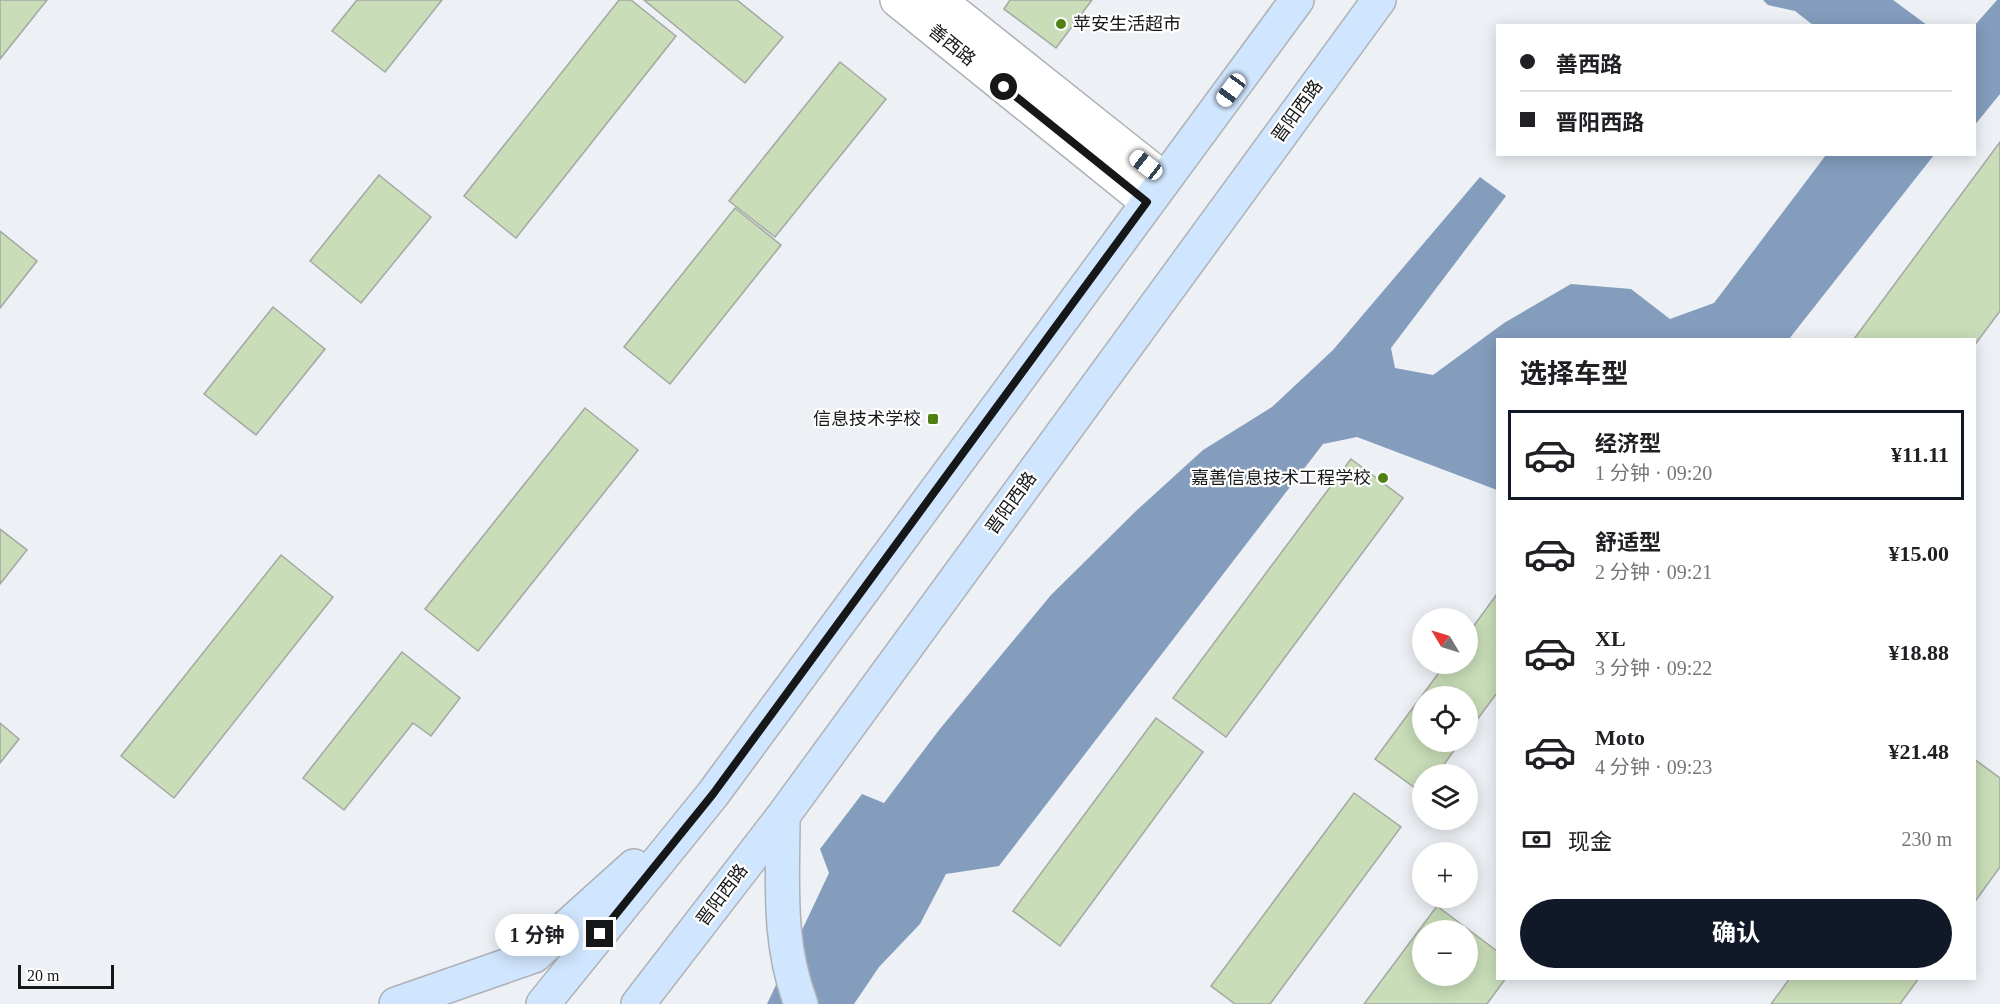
<!DOCTYPE html>
<html lang="zh">
<meta charset="utf-8">
<style>
:root{--surface:#fff;--page:#f6f6f6;--text:#202124;--muted:#757577;--line:#e0e0e0;--accent:#111827}
body{margin:0;font-family:"Times New Roman","Noto Sans SC",serif;background:var(--page);color:var(--text);height:100vh;display:flex;flex-direction:column;font-size:22px;white-space:nowrap}
*{box-sizing:border-box;margin:0}
p{font-size:20px;color:var(--muted)}
.icon{flex:none;width:33px;height:33px;fill:none;stroke:currentColor;stroke-width:2;stroke-linecap:round;stroke-linejoin:round}
.map{position:relative;flex:1;overflow:hidden}
.sheet{position:absolute;left:1496px;top:338px;width:480px;height:642px;display:flex;flex-direction:column;background:var(--surface);border-radius:0px;box-shadow:0 3px 15px #0003}
.sheet>*{flex:none}
.banner{position:absolute;left:1496px;top:24px;width:480px;height:132px;border-radius:0px;box-shadow:0 3px 15px #0003;display:grid;align-content:center;height:132px;padding:0 24px;background:var(--surface)}
.needle{width:39px;rotate:308deg}
.buttons{position:absolute;left:1412px;top:608px;display:grid;gap:12px}
.buttons a{display:grid;place-items:center;width:66px;height:66px;border-radius:50%;background:var(--surface);box-shadow:0 3px 15px #0003;font-size:30px}
.scale{position:absolute;left:18px;bottom:15px;width:96px;box-sizing:border-box;padding-left:6px;border:3px solid #161719;border-top:0;font-size:16px;line-height:21px;white-space:nowrap;color:#161719;-webkit-text-stroke:4px #fff;paint-order:stroke}
.end{position:absolute;width:27px;height:27px;margin:-14px;border:8px solid #161719;background:#fff;box-shadow:0 0 0 3px #fff}
.from{border-radius:50%}
.bubble{position:absolute;height:42px;border-radius:21px;background:var(--surface);box-shadow:0 3px 15px #0003;font-size:20px;font-weight:700;line-height:42px;text-align:center}
.car{position:absolute;width:18px;height:36px;margin:-18px -9px;border-radius:8px;box-shadow:0 0 4px 2px #0007;background:linear-gradient(#fff 24%,#345 0 40%,#fff 0 76%,#345 0 86%,#fff 0)}
.banner b{display:flex;align-items:center;gap:21px;height:57px;font-size:22px}
.banner b+b{border-top:2px solid var(--line)}
.banner i{width:15px;height:15px;background:var(--text)}
ul{padding:0;list-style:none}
li{display:flex;align-items:center;gap:18px;height:90px;margin:0 12px 9px;padding:0 12px;border:3px solid transparent;border-radius:0px}
li div{flex:1}
li b{display:block;font-size:22px}
li em{font-style:normal;font-weight:700}
li.current{border-color:var(--accent)}
li>.icon{width:54px;height:54px;stroke-width:1.5}
h2{padding:0 24px;font-size:27px;line-height:72px}
.pay{display:flex;align-items:center;gap:15px;height:66px;padding:0 24px;font-size:22px}
.pay p{margin-inline-start:auto}
.cta{display:flex;gap:12px;margin-top:auto;padding:12px 24px}
.cta a{flex:1;height:69px;border-radius:36px;background:var(--accent);color:#fff;font-size:24px;font-weight:700;line-height:69px;text-align:center}
.map>svg:first-child{display:block}
.water{fill:#849dbd}
.building{fill:#c8ddb8;stroke:#a4a7a3;stroke-width:1.5;fill-rule:evenodd}
.lines{fill:none;stroke-linecap:round;stroke-linejoin:round}
.street-casing{stroke:#aeb1b5;stroke-width:36}
.secondary-casing{stroke:#aeb1b5;stroke-width:36}
.street{stroke:#fff;stroke-width:33}
.secondary{stroke:#d0e5fe;stroke-width:33}
.route{stroke:#161719;stroke-width:8}
.poi-dot{fill:#518112;stroke:#fff;stroke-width:2}
.labels{text-anchor:middle;stroke-width:4.5;stroke-linejoin:round;paint-order:stroke}
.poi-label{font-size:18px;fill:#161719;stroke:#fff;text-anchor:end}
.street-label{font-size:18px;fill:#161719;stroke:#fff}
</style>
<div class="map">
<svg width="2000" height="1004" viewBox="0 0 2000 1004">
<rect width="100%" height="100%" fill="#edf1f5"/>
<path class="water" d="M1763,0h130l34,25h-114l-18,-14 -27,-6z
M1997,0h3v94l-26,32v-100z
M1826,155h108l-145,184h-292v151l-140,-53 -34,7 -324,422 -53,8 -26,50 -41,43 -25,37h-87l62,-131 -9,-24 42,-55 22,9 55,-73 112,-135 85,-84 67,-61 69,-43 61,-57 147,-173 26,19 -115,152 4,20 38,7 71,-52 67,-39 60,5 39,30 44,-16z"/>
<path class="building" d="M0,0h47l-47,59z
M357,0h85l-57,72 -53,-41z
M619,0h12l45,36 -160,202 -52,-42z
M644,0h93l46,37 -38,46z
M1010,0h82l-36,48 -52,-39z
M840,62l46,37 -111,138 -46,-36z
M2000,142v169l-26,35v-7h-120z
M379,175l52,42 -70,86 -51,-42z
M735,208l46,37 -111,139 -46,-37z
M0,231l37,30 -37,47z
M273,307l52,42 -69,86 -52,-41z
M585,408l53,42 -160,201 -53,-42z
M1351,459l52,39 -177,239 -53,-39z
M0,529l27,21 -27,34z
M281,555l52,42 -159,201 -53,-42z
M1497,594v99l-30,40v-37h-45v45h39l-24,33h-15v19l-47,-34 71,-96h21v-28z
M402,652l58,46 -29,38 -18,-13 -69,87 -41,-32z
M1156,718l47,34 -143,194 -47,-35z
M0,723l19,16 -19,24z
M1974,759l26,19v89l-26,36z
M1354,793l47,34 -131,177h-35l-24,-18z
M1437,906l60,45v27h9l-19,26h-123zM1422,930h45v45h-45z
M1790,978h129l-19,26h-129z"/>
<g class="lines">
<defs>
<path id="street" d="M897,0l250,202
M939,0l225,179"/>
<path id="secondary" d="M783,816c0,65 -6,125 18,188
M396,1004l138,-48 100,-90
M543,1004l170,-210 584,-794
M638,1004l145,-188 596,-816"/>
</defs>
<use href="#street" class="street-casing"/>
<use href="#secondary" class="secondary-casing"/>
<use href="#street" class="street"/>
<use href="#secondary" class="secondary"/>
</g>
<g class="lines">
<path class="route" d="M600,934l113,-140 434,-592 -143,-115"/>
</g>
<g class="poi-dot">
<circle cx="1061" cy="24" r="6"/>
<rect x="927" y="413" width="12" height="12" rx="3"/>
<circle cx="1383" cy="478" r="6"/>
</g>
<g class="labels">
<g class="poi-label">
<text x="1073" y="30" text-anchor="start">苹安生活超市</text>
<text x="921" y="425">信息技术学校</text>
<text x="1371" y="484">嘉善信息技术工程学校</text>
</g>
<g class="street-label">
<text transform="translate(952 45) rotate(39)" y="6">善西路</text>
<text transform="translate(1297 111) rotate(-54)" y="6">晋阳西路</text>
<text transform="translate(1011 503) rotate(-54)" y="6">晋阳西路</text>
<text transform="translate(722 895) rotate(-53)" y="6">晋阳西路</text>
</g>
</g>
</svg>
<div class="buttons">
<a><svg class="needle" viewBox="-14 -14 28 28"><path d="M0-13l5 13h-10z" fill="#e53935"/><path d="M0 13l5-13h-10z" fill="#757577"/></svg></a>
<a><svg class="icon" aria-label="locate" viewBox="0 0 24 24"><circle cx="12" cy="12" r="6"/><path d="M12 2v4M12 18v4M2 12h4M18 12h4"/></svg></a>
<a><svg class="icon" aria-label="layers" viewBox="0 0 24 24"><path d="M12 4l9 5-9 5-9-5zM3 14l9 5 9-5"/></svg></a>
<a>+</a>
<a>−</a>
</div>
<div class="scale">20 m</div>
<i class="end from" style="left:1004px;top:87px"></i>
<i class="end" style="left:600px;top:934px"></i>
<div class="bubble" style="left:495px;top:914px;width:84px">1 分钟</div>
<i class="car" style="left:1231px;top:90px;rotate:216deg"></i>
<i class="car" style="left:1146px;top:165px;rotate:308deg"></i>
<div class="banner">
<b><i class="from"></i>善西路</b>
<b><i></i>晋阳西路</b>
</div>
<section class="sheet">
<h2>选择车型</h2>
<ul>
<li class="current"><svg class="icon" aria-label="car" viewBox="0 0 24 24"><path d="M5 17H2v-5l4-1 3-4h7l3 4 3 1v5h-3M9 17h6M6 11h13"/><circle cx="7" cy="17" r="2"/><circle cx="17" cy="17" r="2"/></svg><div><b>经济型</b><p>1 分钟 · 09:20</p></div><em>¥11.11</em></li>
<li><svg class="icon" aria-label="car" viewBox="0 0 24 24"><path d="M5 17H2v-5l4-1 3-4h7l3 4 3 1v5h-3M9 17h6M6 11h13"/><circle cx="7" cy="17" r="2"/><circle cx="17" cy="17" r="2"/></svg><div><b>舒适型</b><p>2 分钟 · 09:21</p></div><em>¥15.00</em></li>
<li><svg class="icon" aria-label="car" viewBox="0 0 24 24"><path d="M5 17H2v-5l4-1 3-4h7l3 4 3 1v5h-3M9 17h6M6 11h13"/><circle cx="7" cy="17" r="2"/><circle cx="17" cy="17" r="2"/></svg><div><b>XL</b><p>3 分钟 · 09:22</p></div><em>¥18.88</em></li>
<li><svg class="icon" aria-label="car" viewBox="0 0 24 24"><path d="M5 17H2v-5l4-1 3-4h7l3 4 3 1v5h-3M9 17h6M6 11h13"/><circle cx="7" cy="17" r="2"/><circle cx="17" cy="17" r="2"/></svg><div><b>Moto</b><p>4 分钟 · 09:23</p></div><em>¥21.48</em></li>
</ul>
<div class="pay"><svg class="icon" aria-label="cash" viewBox="0 0 24 24"><path d="M3 7h18v10H3z"/><circle cx="12" cy="12" r="2"/></svg>现金<p>230 m</p></div>
<div class="cta"><a>确认</a></div>
</section>
</div>
